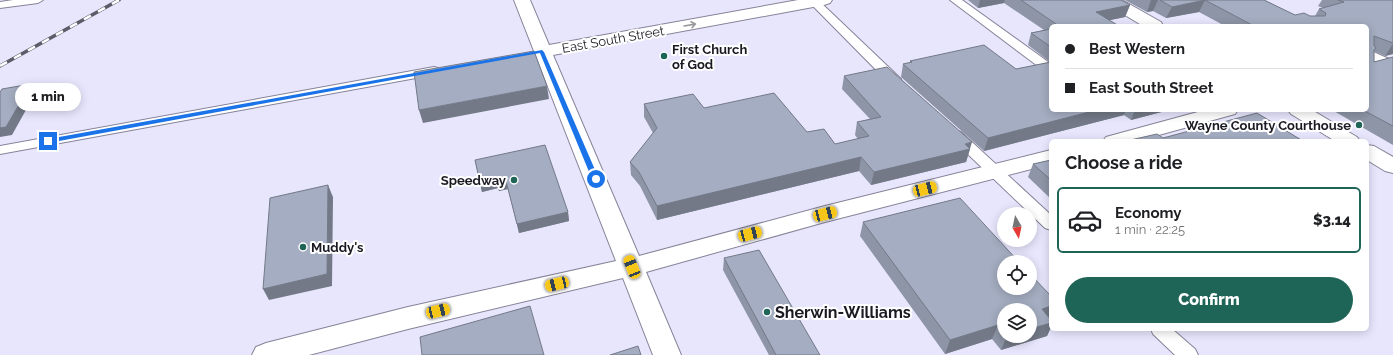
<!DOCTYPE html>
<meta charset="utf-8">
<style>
:root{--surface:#fff;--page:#f2f2f2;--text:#202124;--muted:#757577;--line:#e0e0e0;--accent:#1f6557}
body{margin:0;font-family:Raleway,sans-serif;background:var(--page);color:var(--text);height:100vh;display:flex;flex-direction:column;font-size:15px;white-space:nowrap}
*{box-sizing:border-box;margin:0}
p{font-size:13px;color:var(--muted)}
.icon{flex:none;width:22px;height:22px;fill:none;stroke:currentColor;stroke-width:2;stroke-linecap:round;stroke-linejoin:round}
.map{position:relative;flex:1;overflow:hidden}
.sheet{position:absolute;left:1049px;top:139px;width:320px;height:192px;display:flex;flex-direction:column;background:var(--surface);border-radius:6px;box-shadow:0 2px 10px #0003}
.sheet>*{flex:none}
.hud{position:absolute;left:1049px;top:24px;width:320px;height:88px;border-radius:6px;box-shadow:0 2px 10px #0003;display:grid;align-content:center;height:88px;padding:0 16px;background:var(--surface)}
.needle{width:26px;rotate:171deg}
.fabs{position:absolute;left:997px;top:207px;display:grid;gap:8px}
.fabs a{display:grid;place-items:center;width:40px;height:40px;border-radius:50%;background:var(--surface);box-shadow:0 2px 10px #0003;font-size:20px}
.end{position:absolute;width:18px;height:18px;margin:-9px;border:5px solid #1a73e8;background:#fff;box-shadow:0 0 0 2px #fff}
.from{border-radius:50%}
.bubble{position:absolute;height:28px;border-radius:14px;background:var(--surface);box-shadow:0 2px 10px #0003;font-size:13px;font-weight:800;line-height:28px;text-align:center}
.car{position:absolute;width:12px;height:24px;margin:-12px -6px;border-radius:5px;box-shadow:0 0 3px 1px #0007;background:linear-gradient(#f5c518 24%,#345 0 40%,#f5c518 0 76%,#345 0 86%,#f5c518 0)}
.hud b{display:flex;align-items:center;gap:14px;height:38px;font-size:15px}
.hud b+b{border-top:1px solid var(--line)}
.hud i{width:10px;height:10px;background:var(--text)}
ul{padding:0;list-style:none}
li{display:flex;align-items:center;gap:12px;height:66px;margin:0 8px 6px;padding:0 8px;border:2px solid var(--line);border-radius:6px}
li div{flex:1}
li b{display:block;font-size:15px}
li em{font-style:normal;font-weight:800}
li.on{border-color:var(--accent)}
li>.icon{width:36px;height:36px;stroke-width:1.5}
h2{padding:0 16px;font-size:18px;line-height:48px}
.action{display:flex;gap:8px;margin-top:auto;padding:8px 16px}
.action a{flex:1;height:46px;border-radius:24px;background:var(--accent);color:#fff;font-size:16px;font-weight:800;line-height:46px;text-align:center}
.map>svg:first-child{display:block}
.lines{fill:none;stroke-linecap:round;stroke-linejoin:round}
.street-casing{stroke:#868398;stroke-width:2}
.secondary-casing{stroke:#868398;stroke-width:2}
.primary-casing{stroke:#868398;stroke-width:2}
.street{fill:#fff;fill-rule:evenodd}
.secondary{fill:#fff;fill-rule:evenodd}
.primary{fill:#fff;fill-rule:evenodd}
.rail-casing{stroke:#5c5b67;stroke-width:3.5}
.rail{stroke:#fff;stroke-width:2.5;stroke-dasharray:8;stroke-linecap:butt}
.wall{fill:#8d95a6;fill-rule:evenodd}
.shaded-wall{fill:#737987}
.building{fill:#a4adc1;stroke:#737987}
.oneway{stroke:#98989c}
.route{fill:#1a73e8}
.poi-dot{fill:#1f6557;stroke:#fff;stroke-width:1.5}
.labels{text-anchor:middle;stroke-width:4;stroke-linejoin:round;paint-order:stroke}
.street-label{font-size:13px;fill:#1b1a22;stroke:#fff}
.poi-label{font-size:13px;font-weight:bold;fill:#1b1a22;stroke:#fff;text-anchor:start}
.near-poi-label{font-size:16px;font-weight:bold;fill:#1b1a22;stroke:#fff;text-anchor:start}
</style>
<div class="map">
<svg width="1393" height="355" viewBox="0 0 1393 355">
<rect width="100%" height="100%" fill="#e8e6fd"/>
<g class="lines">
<defs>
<path id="street" d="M13,0h30l-5,3 -38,5v-6z
M807,0h11l83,79 1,3 -1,3h-10z
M950,0h12l89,64v10l-4,-1z
M1367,49l22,10 2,3 -2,3h-8l-14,-7z
M434,67l4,1 2,3 -2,3 -438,80v-8z
M956,131l5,1 90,83v15l-6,-2 -94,-90 -2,-3 2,-3z
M1151,329h21l23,20 3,6h-23l-22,-21z"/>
<path id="secondary" d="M514,0h16l19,45 249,-45h34l-2,3 -6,2 -271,50 86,201 186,-50 226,-56v14l-226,58 -179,50 35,83h-28l-30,-77 -215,51 -99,26h-57l4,-8 10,-4 142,-36 208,-46z
M1205,110h33l-3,4 -98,27h-34l3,-4z"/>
<path id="primary" d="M1103,0h19l39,22 2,4h-20l-38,-23z
M1288,110h24l45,27 3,4h-25l-44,-27z
M1367,145l7,1 19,11v16l-8,-2 -18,-11z"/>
</defs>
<use href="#street" class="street-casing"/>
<use href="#secondary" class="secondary-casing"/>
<use href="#primary" class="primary-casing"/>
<use href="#street" class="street"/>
<use href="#secondary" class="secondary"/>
<use href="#primary" class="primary"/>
<defs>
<path id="rail" d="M0,66l119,-66"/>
</defs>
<use href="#rail" class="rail-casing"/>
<use href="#rail" class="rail"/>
</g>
<path class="wall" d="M968,0h153l9,5 -5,12 -16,3 10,6h-68v84h118l-38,10 -7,-5 -140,36 -83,-74 2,-13 7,-1v-2l106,8 34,-7 -22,-17 3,-12 13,-3 -40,-27 -26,5z
M1125,0h139l31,15 15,1h5l4,-7 4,-1 -5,-2 4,-6h71v54l-8,2 -11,-5v11l19,-5v88l-61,-35h35v-84h-142l-26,-14 -33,6 -13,-7 -6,1z
M844,76l126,73 -4,13 -95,23 -12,-14 -202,49 -17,-34 -9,-11 -1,-13 23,-29 -9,-16v-13l60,4 103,24 28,12 23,-5 -3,-4 2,-13 13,-3 -28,-30z
M475,160l93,52 1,9 -50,12 -11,-44 -9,2 -1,-3 -16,4z
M1051,160v39l-23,-22 5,-13z
M863,222l188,74v22h-1l1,2v7l-4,9 -46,14 -9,-11 -47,15 -85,-118zM1004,310l26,26h-26z
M724,258l96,97h-51l-46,-85z"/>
<path class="shaded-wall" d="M980,0h25l-1,3 -26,5z
M1151,0h7l-5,11 -6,1z
M1205,0l-6,12 -33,6 6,-11z
M1130,5l-5,12 -33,7 4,-12z
M1393,44v10l-8,2z
M31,84l5,8 -24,43 -12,2v-9z
M547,86l2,13 -126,24 -4,-13z
M1097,110h29l-2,5 -140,36 4,-13z
M1135,110h34l-38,10z
M972,142l-6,20 -95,23 3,-13z
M861,157l-2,14 -202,49v-14z
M496,180l10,1 2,8 -9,2 -1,-3 -16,4 -2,-9z
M328,185l5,12 -1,89 -63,14 -6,-11z
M568,212l1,9 -50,12 -2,-9z
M1051,306v12l-15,5 6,-14z
M1051,323v4l-4,9 -46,14 6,-14h23v-7z
M998,325l-6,14 -47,15 5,-14z"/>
<path class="building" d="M1021,0h100l9,5 -34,7 23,14h-60z
M1160,0h104l31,15 9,-2 6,3h15l1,-3 -7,-4 25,-7 -6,-2h55v43l-19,-7v10l2,2 -2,2v12l19,-5v69l-30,-16h4v-84h-113l-49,-26 -33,7z
M1051,29v18l-20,-14z
M984,45l32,24 35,-7v48h46l-109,28 -85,-74 9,-2 -2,-1z
M534,51l13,35 -128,24 -5,-38z
M887,67l85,75 -7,2 5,5 -96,23 -13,-15 -204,49 -18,-34 -9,-10 27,-34 -13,-24 49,-10 11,14 70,-15 33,39 17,-3 11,15 34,-8 -12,-14 24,-5 -37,-41z
M31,84l-25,43 -6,1v-36l2,-3z
M1257,113l46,28h-177l31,-7 6,4z
M545,145l23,67 -51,12 -11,-43 -9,2 -1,-3 -16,3 -5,-23z
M1051,160v20l-18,-16z
M328,185l-1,89 -64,15 7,-91z
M960,198l59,64h-15v26h26v-14l21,22v10l-9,3 9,11v3l-21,6v-19h-26v23l-6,-8 -48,15 -87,-118z
M759,250l61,105h-44l-52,-97z
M530,306l14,49h-122l-2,-18z
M638,346l3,9h-31z"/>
<defs><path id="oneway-shaft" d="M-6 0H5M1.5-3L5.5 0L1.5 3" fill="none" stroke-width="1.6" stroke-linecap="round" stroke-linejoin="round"/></defs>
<use class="oneway" href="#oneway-shaft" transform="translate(690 25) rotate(-10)"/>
<path class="route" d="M542,50l2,2 55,127 -1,1 -6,-1 -52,-126 -492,90 -3,-2 3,-2z"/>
<g class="poi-dot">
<circle cx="664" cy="56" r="4"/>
<circle cx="1359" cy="125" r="4"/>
<circle cx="514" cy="180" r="4"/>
<circle cx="303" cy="247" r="4"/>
<circle cx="767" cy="312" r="4"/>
</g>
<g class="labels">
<g class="street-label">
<text transform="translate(613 39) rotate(-10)" y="5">East South Street</text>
</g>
<g class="poi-label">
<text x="672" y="54">First Church<tspan x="672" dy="15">of God</tspan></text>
<text x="1351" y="130" text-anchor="end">Wayne County Courthouse</text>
<text x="506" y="185" text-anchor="end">Speedway</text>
<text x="311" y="252">Muddy's</text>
</g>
<g class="near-poi-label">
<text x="775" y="318">Sherwin-Williams</text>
</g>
</g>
</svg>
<div class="fabs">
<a><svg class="needle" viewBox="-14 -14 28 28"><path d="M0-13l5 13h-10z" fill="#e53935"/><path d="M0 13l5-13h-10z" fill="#757577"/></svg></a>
<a><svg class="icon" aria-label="locate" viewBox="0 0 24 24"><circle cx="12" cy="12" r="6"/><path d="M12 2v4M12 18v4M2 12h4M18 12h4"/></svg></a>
<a><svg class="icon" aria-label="layers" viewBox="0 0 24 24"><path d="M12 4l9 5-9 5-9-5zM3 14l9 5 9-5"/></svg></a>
</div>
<i class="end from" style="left:596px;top:179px"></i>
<i class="end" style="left:48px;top:141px"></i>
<div class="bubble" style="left:15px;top:83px;width:66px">1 min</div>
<i class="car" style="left:925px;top:189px;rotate:76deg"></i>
<i class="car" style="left:825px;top:214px;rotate:76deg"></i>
<i class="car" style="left:750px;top:234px;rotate:75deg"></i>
<i class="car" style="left:632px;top:267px;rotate:338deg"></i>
<i class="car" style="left:557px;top:284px;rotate:257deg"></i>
<i class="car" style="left:438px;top:311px;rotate:77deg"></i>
<div class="hud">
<b><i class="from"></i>Best Western</b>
<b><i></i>East South Street</b>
</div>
<section class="sheet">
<h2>Choose a ride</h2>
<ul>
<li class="on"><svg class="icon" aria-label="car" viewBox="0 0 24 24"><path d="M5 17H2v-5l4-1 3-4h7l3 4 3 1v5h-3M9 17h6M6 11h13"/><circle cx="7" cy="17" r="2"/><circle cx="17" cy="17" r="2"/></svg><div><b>Economy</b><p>1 min · 22:25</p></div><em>$3.14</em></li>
</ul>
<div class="action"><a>Confirm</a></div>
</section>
</div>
